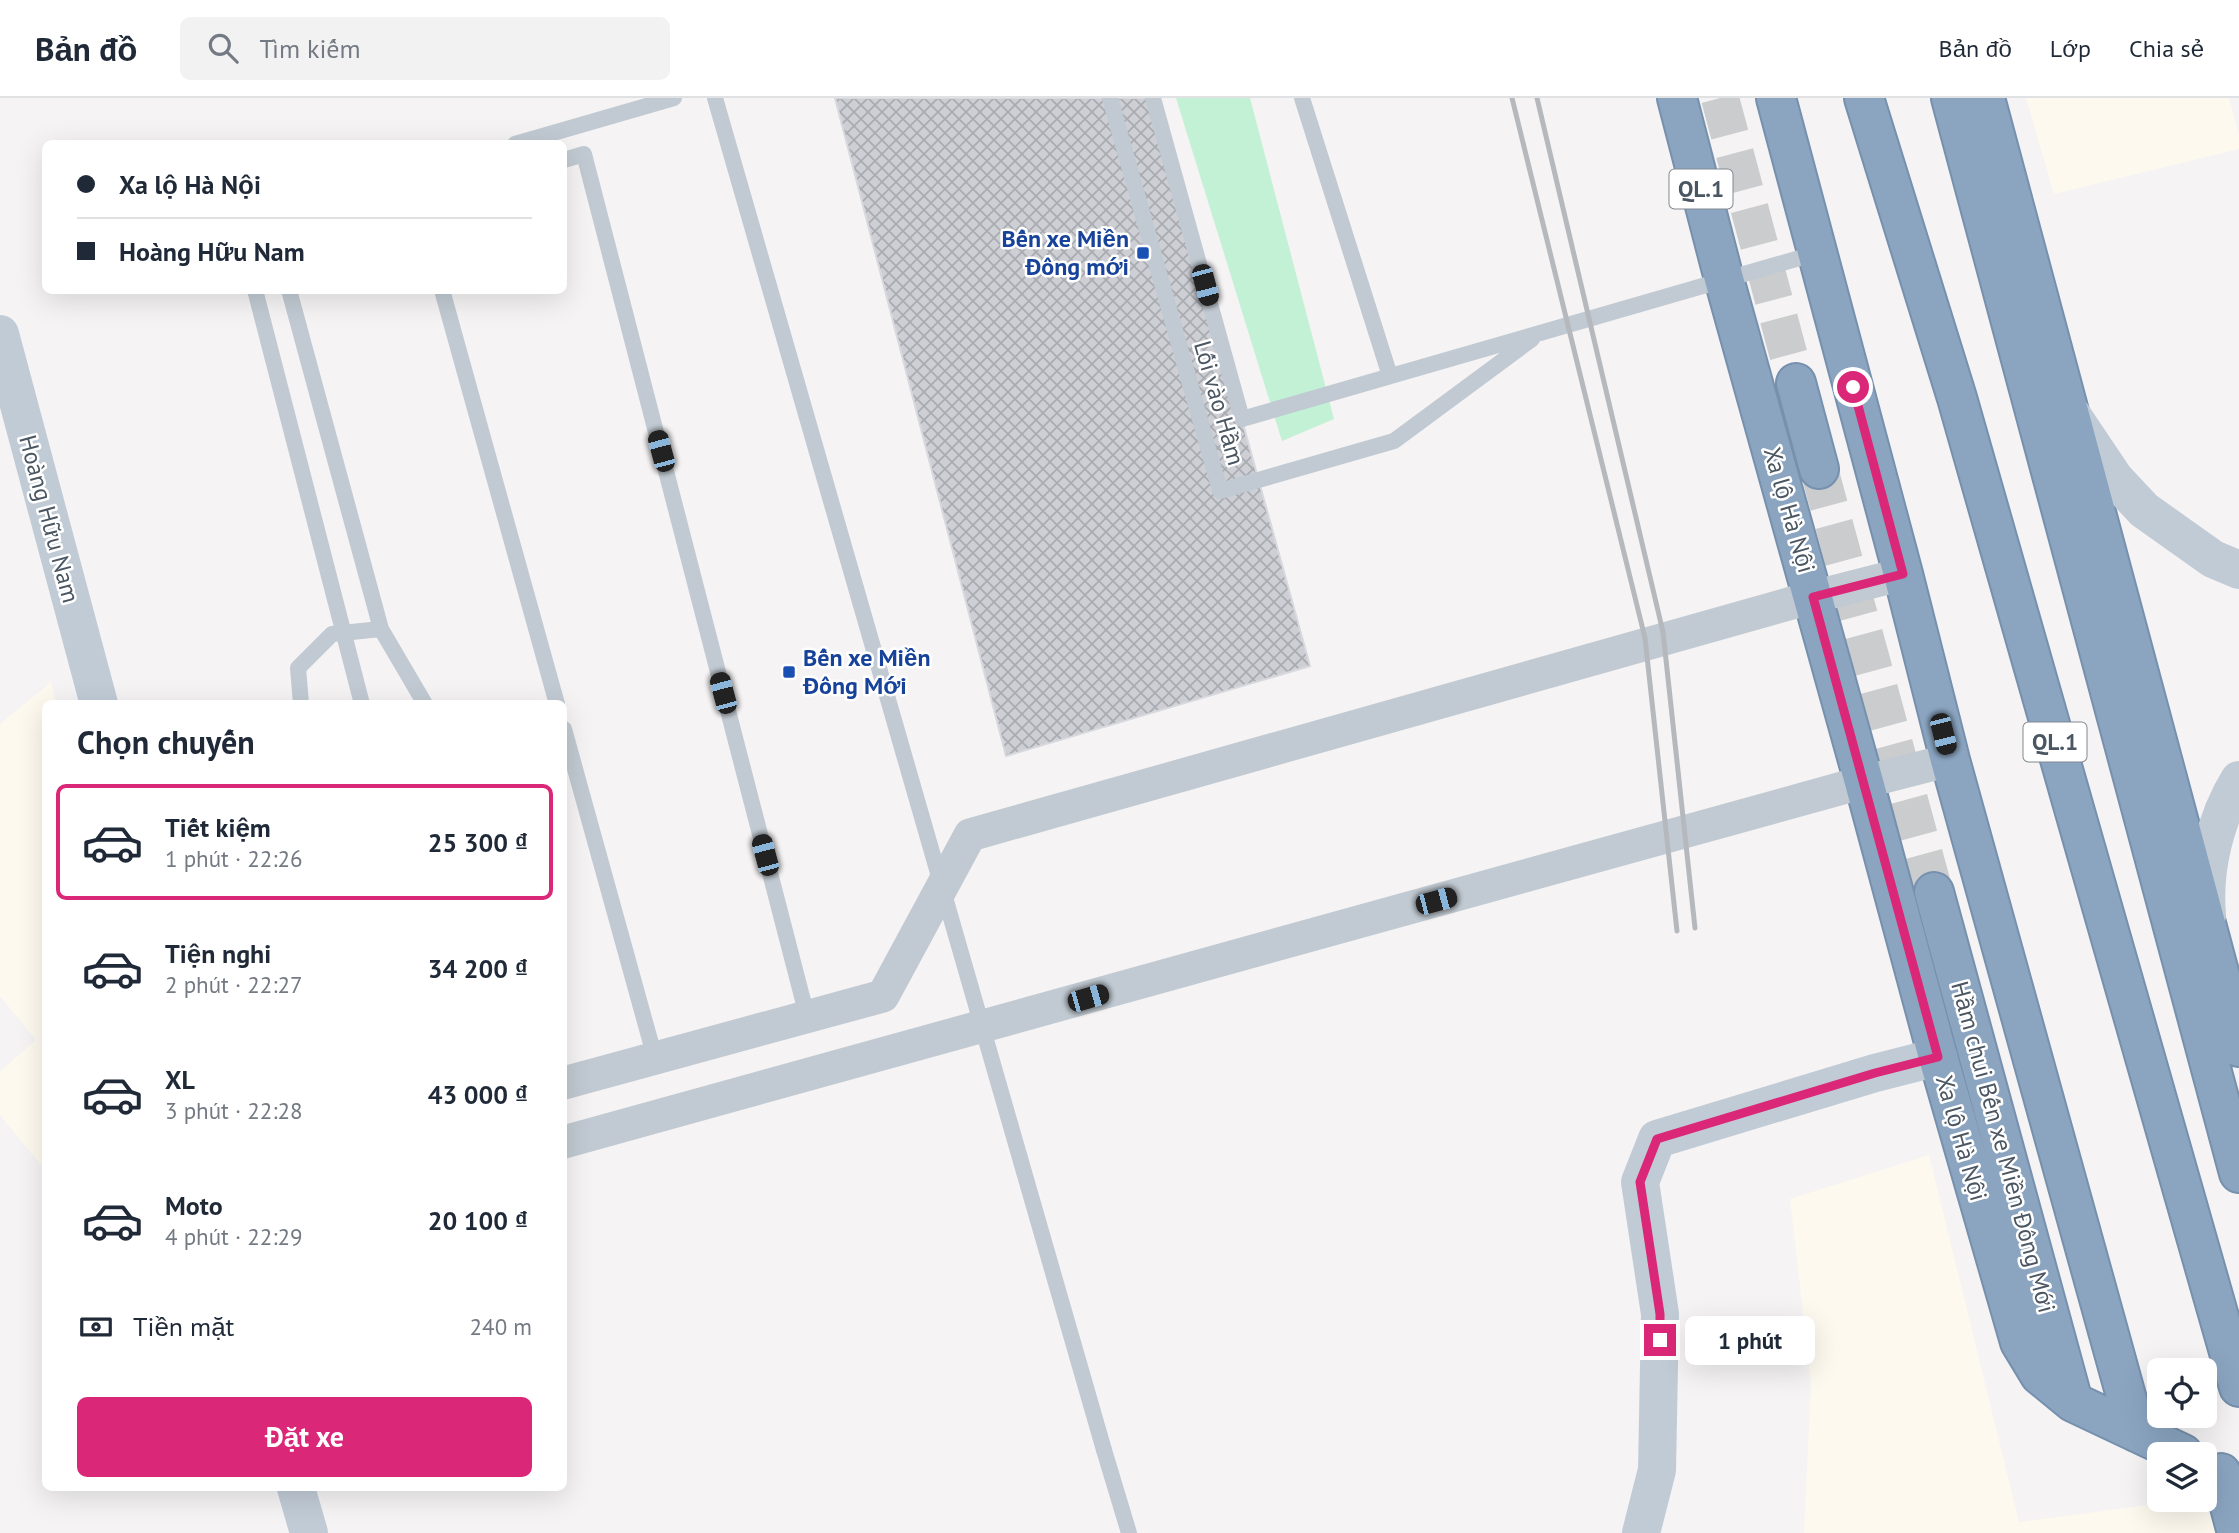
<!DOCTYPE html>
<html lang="vi">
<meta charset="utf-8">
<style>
:root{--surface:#fff;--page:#f2f2f3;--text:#1f2937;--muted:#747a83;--line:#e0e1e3;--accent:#db2777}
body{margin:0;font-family:"PT Sans",sans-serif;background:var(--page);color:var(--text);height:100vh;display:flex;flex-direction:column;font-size:26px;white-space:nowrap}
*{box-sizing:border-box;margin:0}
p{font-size:23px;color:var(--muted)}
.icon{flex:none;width:38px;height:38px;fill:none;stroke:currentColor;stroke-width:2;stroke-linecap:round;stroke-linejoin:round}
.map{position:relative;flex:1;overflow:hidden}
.sheet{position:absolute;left:42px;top:602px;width:525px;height:791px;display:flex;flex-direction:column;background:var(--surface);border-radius:10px;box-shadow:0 7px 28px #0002}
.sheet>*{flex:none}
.banner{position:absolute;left:42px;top:42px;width:525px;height:154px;border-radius:10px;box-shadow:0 7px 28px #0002;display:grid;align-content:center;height:154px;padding:0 35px;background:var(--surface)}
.tools{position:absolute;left:2147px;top:1260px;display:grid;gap:14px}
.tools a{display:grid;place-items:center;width:70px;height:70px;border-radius:10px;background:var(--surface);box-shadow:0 7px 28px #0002;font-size:35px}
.end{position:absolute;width:32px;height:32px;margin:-16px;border:9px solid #db2777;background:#fff;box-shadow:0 0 0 4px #fff}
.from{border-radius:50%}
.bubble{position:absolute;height:49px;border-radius:10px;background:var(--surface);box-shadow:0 7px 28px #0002;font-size:23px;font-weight:700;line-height:49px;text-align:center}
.car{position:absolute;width:21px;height:42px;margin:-21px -10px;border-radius:9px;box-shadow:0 0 5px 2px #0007;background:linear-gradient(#222 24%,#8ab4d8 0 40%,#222 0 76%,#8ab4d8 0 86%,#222 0)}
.banner b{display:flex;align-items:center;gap:24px;height:66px;font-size:26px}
.banner b+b{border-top:2px solid var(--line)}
.banner i{width:18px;height:18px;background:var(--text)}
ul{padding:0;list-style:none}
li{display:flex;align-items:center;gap:21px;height:116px;margin:0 14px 10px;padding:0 21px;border:4px solid transparent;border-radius:10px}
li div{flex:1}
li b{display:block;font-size:26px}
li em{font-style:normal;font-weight:700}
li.selected{border-color:var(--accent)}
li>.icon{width:63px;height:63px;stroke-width:1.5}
h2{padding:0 35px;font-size:32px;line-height:84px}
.pay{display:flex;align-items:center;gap:18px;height:77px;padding:0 35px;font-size:26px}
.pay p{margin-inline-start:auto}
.button{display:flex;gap:14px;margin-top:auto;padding:14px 35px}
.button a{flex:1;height:80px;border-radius:10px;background:var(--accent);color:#fff;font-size:28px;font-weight:700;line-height:80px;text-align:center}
header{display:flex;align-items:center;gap:42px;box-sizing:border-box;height:98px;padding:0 35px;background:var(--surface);border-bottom:2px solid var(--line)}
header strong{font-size:33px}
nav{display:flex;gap:38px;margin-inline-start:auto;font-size:24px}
.search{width:490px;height:63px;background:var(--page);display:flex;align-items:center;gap:18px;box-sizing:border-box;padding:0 24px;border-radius:10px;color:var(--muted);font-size:26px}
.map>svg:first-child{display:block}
.commercial{fill:#fdf9ef}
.grass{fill:#c3f1d5}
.building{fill:url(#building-cross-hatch);stroke:#d7d9de;stroke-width:2}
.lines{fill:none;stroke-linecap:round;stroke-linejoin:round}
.highway-tunnel{stroke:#caccce;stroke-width:38;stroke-dasharray:38 19;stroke-linecap:butt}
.highway-casing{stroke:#7690ad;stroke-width:42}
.lane{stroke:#c1cad2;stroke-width:16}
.street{stroke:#c1cad2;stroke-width:33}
.secondary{stroke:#c1cbd6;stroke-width:38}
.highway{stroke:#8ba5c1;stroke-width:38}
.rail{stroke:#b5b8bd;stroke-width:5}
.lane-bridge{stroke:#c1cad2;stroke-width:16}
.route{stroke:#db2777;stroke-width:9}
.transit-dot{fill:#1a4fb4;stroke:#fff;stroke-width:2.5}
.labels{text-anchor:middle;stroke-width:5;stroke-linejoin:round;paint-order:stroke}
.shield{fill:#fff;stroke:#808990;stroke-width:2}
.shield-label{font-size:23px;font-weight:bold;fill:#4a5661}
.transit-label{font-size:24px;font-weight:bold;fill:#164399;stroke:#fff;text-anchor:end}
.street-label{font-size:24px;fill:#4a5661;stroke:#fff}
</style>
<header>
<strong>Bản đồ</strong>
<div class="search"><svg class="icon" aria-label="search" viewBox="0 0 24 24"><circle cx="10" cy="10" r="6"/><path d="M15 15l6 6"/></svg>Tìm kiếm</div>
<nav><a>Bản đồ</a><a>Lớp</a><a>Chia sẻ</a></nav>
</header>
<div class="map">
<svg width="2239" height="1435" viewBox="0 0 2239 1435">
<defs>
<pattern id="building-cross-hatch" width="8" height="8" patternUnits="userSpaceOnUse" patternTransform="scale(1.75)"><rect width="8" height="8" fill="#cdcfd5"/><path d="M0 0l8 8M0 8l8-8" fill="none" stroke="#a8abb0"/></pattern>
</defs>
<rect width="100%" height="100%" fill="#f5f3f3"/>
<path class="commercial" d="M2026,0h203l10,36v15l-185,45z
M51,584l5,21 -10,1 -1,466 -45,-55v-44l36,-31 -36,-44v-272z
M1929,1057l90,367 168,-22h18v-3l8,-1 9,37h-418l7,-149 -21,-185z"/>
<path class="grass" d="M1176,0h74l84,321 -52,22z"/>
<path class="building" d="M835,0h318l157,568 -304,90z"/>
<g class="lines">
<path class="highway-tunnel" d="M1720,0l76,285
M1819,371l115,423"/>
<defs>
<path id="highway" d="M1677,0l47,181 140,503 74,275 82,285 20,33 33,27 110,52
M1776,0l127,476 47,186 186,672
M1864,0l93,300 282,989
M1951,0c99,358 191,717 288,1075
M1985,0l254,949
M1796,285l23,86
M1934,794l139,510
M2221,1375l16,60"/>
</defs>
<use href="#highway" class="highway-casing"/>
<path class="lane" d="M1110,0l110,393 174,-50 138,-102
M1153,0l89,321 575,-166
M1302,0l88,278
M515,46l159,-46
M564,62l20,-6 223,862
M289,192l92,339 44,75
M442,192l115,414
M301,606l-3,-36 34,-34 49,-5
M564,631l91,329
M1104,1352l25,83"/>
<path class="street" d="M564,985l319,-87 87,-161 843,-238 90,-23
M564,1044l1300,-360 86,-22"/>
<path class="secondary" d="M0,236l99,370
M2072,317l43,64 29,31 69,49 26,11
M2207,817c-4,-45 8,-96 32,-135
M296,1390l13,45
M1641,1435l16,-63 3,-156 -20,-132 17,-43 218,-66 63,-16"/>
<use href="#highway" class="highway"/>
<path class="rail" d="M1512,0l133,540 32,293
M1537,0l126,534 32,296"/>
<path class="lane-bridge" d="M715,0l389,1352
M255,192l107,414"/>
</g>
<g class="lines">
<path class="route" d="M1660,1242v-26l-20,-132 17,-43 218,-66 63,-16 -125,-460 90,-23 -50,-187"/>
</g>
<g class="transit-dot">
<rect x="1136" y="148" width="14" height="14" rx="3.5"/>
<rect x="782" y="567" width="14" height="14" rx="3.5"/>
</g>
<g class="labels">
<g class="shield">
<rect x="1669.5" y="71.5" width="63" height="39" rx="5"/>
<rect x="2023.5" y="624.5" width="63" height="39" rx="5"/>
</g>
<g class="shield-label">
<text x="1701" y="99">QL.1</text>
<text x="2055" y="652">QL.1</text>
</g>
<g class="transit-label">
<text x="1129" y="149">Bến xe Miền<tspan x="1129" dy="28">Đông mới</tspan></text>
<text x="803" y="568" text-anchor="start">Bến xe Miền<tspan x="803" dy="28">Đông Mới</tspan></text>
</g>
<g class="street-label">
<text transform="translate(1219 305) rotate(74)" y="8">Lối vào Hầm</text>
<text transform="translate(1789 412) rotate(74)" y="8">Xa lộ Hà Nội</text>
<text transform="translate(49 421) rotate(75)" y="8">Hoàng Hữu Nam</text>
<text transform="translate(1961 1040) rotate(74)" y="8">Xa lộ Hà Nội</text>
<text transform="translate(2003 1049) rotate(75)" y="8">Hầm chui Bến xe Miền Đông Mới</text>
</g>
</g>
</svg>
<div class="tools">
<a><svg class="icon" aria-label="locate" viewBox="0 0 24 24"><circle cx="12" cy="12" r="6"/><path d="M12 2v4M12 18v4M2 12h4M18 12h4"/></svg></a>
<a><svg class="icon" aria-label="layers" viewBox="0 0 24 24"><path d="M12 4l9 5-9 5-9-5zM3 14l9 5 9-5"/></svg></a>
</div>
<i class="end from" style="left:1853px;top:289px"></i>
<i class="end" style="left:1660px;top:1242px"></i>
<div class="bubble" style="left:1685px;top:1218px;width:130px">1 phút</div>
<i class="car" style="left:1205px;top:187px;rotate:165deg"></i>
<i class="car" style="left:661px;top:353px;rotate:345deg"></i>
<i class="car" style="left:723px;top:595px;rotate:345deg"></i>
<i class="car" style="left:1943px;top:636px;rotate:166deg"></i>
<i class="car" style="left:765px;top:757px;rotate:345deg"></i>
<i class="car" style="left:1436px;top:803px;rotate:75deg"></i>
<i class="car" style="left:1088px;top:900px;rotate:74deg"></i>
<div class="banner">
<b><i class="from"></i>Xa lộ Hà Nội</b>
<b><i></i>Hoàng Hữu Nam</b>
</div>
<section class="sheet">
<h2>Chọn chuyến</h2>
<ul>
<li class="selected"><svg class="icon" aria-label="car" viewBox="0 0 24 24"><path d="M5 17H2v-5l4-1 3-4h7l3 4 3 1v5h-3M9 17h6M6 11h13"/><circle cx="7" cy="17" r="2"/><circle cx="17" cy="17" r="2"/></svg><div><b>Tiết kiệm</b><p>1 phút · 22:26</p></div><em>25 300 ₫</em></li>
<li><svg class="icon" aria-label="car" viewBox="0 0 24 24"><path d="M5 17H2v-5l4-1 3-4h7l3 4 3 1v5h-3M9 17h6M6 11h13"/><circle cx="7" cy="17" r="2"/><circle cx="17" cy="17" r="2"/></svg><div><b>Tiện nghi</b><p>2 phút · 22:27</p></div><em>34 200 ₫</em></li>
<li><svg class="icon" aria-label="car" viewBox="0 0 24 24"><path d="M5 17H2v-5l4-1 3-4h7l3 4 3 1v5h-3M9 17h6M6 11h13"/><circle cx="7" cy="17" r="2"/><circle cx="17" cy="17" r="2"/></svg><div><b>XL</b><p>3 phút · 22:28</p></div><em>43 000 ₫</em></li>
<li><svg class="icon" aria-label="car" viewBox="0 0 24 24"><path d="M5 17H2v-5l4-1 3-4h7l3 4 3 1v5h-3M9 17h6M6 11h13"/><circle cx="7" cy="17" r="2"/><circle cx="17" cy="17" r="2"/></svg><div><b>Moto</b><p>4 phút · 22:29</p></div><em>20 100 ₫</em></li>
</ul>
<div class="pay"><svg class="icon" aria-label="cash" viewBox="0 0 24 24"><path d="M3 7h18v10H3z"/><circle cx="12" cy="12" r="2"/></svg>Tiền mặt<p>240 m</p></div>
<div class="button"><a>Đặt xe</a></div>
</section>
</div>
